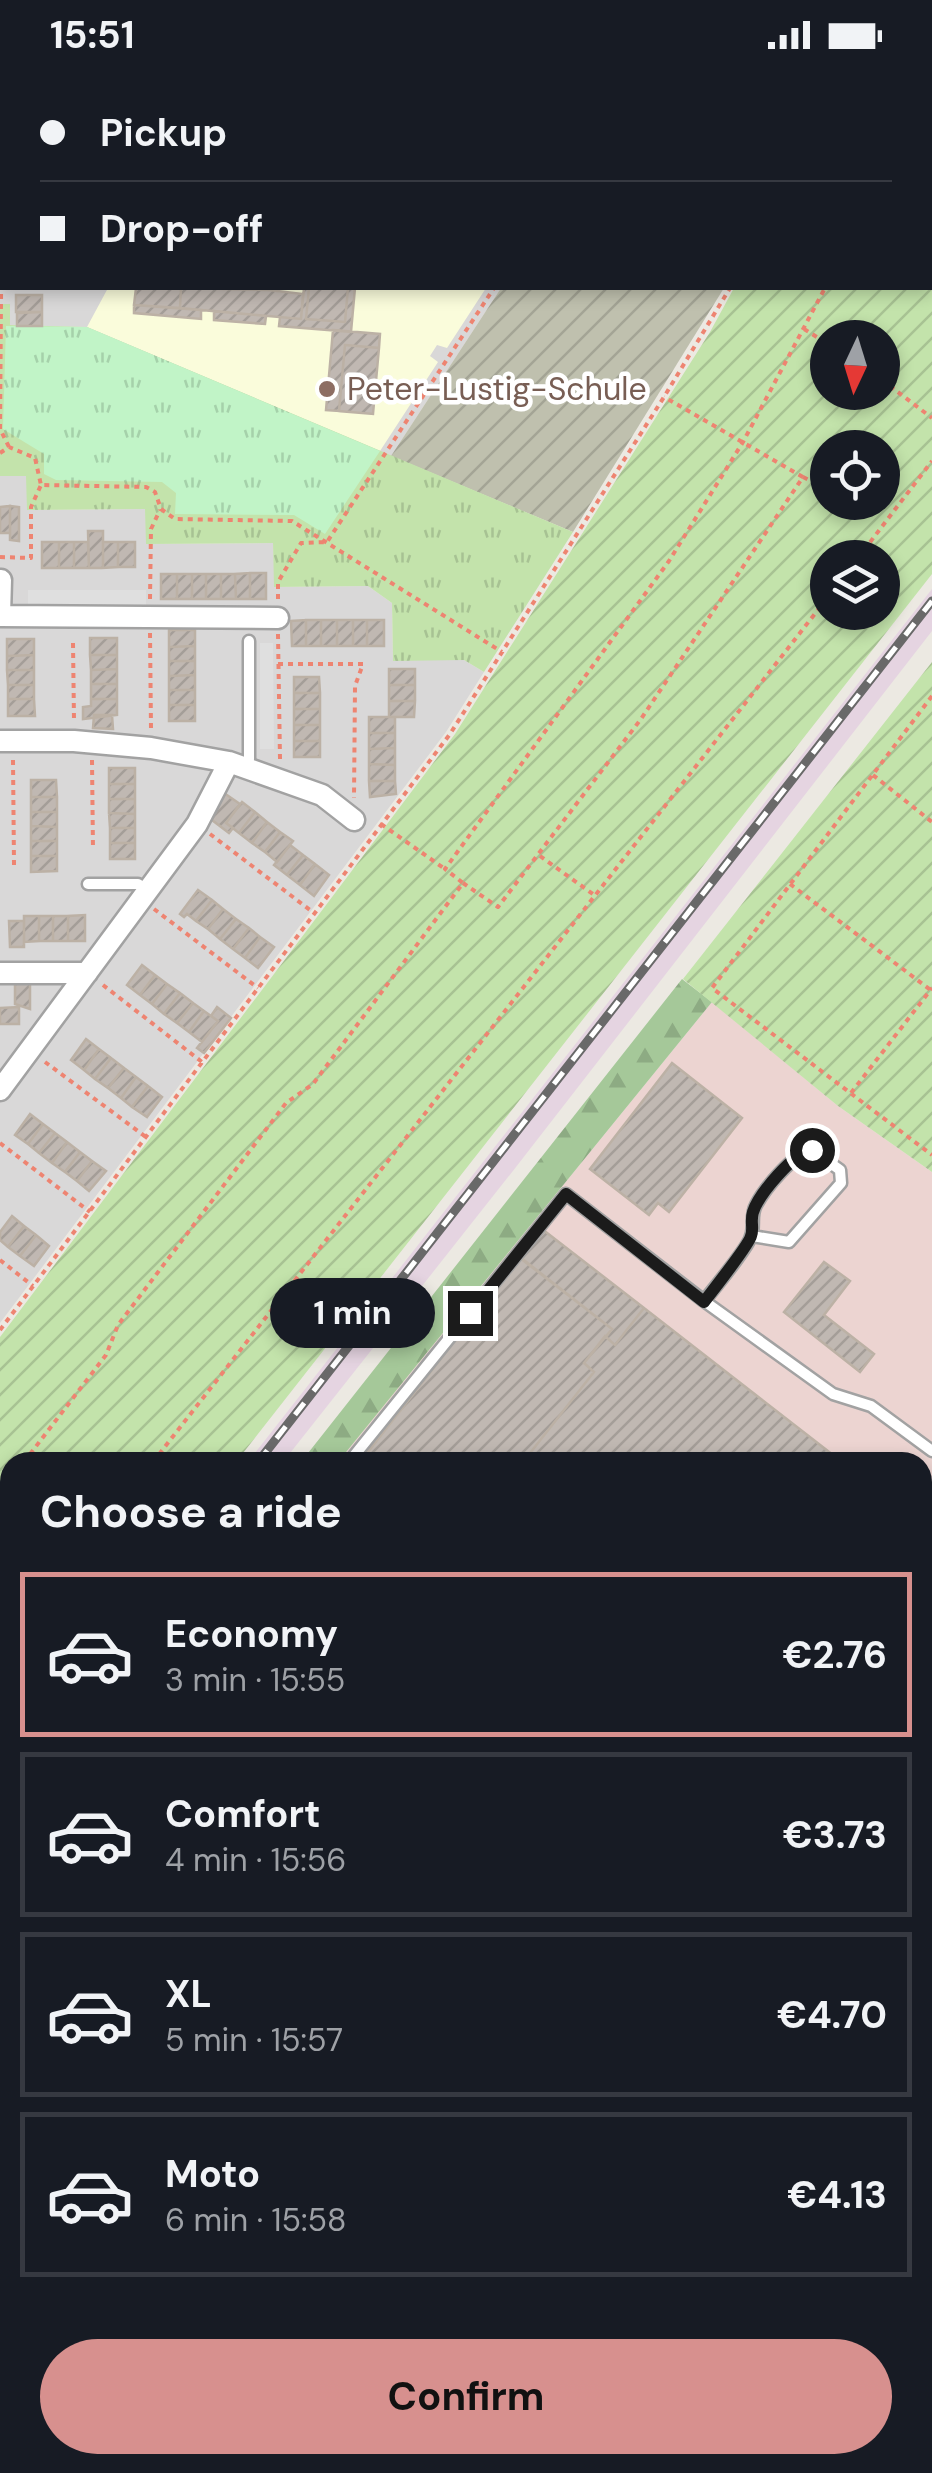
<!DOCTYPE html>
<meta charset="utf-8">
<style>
:root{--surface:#171b24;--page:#242831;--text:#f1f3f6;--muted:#9ea1a6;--line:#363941;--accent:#d7908e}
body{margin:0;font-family:"DM Sans",sans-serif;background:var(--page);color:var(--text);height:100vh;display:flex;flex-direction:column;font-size:38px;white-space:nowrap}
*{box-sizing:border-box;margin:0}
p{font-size:32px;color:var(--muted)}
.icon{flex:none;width:55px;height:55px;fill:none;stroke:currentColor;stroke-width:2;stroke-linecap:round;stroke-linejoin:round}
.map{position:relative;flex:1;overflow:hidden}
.side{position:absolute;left:0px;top:1382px;width:932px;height:1022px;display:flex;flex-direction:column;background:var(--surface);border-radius:30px 30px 0 0;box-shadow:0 5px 15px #0003}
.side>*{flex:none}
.banner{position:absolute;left:0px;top:0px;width:932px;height:220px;box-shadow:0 5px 15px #0003;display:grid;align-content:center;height:220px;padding:0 40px;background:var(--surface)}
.needle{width:65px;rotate:184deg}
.controls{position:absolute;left:810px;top:250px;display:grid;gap:20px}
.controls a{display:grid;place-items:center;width:90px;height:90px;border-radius:50%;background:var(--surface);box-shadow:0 5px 15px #0003;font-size:50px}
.end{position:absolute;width:45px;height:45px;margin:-22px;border:12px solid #1b1b1b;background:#fff;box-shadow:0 0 0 5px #fff}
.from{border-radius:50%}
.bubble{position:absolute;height:70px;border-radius:35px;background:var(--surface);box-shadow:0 5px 15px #0003;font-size:32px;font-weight:700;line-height:70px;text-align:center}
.banner b{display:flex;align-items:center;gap:35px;height:95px;font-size:38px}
.banner b+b{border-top:2px solid var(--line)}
.banner i{width:25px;height:25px;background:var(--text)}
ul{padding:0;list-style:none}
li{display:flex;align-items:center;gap:30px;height:165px;margin:0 20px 15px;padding:0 20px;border:5px solid var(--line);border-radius:0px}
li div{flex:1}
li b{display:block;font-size:38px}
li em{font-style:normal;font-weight:700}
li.selected{border-color:var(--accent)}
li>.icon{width:90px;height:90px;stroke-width:1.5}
h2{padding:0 40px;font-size:45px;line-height:120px}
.primary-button{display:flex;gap:20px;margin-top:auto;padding:20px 40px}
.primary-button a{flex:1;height:115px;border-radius:60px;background:var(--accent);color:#111;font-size:40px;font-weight:700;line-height:115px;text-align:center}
.status{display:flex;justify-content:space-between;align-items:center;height:70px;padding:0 50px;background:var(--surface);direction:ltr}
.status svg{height:28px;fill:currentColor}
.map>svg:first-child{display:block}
.residential{fill:#d9d8d8}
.commercial{fill:#ecd4d1}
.industrial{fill:#e5d4e1}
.education{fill:#fafcdb}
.construction{fill:url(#construction-furrows)}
.grass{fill:url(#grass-tufts)}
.forest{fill:url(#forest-firs)}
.park{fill:url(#park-tufts)}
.garden{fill:url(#garden-furrows);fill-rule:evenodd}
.parking{fill:#dfdfdf}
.building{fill:url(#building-hatch);stroke:#bcb1a5;stroke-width:2.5}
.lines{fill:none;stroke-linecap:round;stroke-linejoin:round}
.lane-casing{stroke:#a2a2a2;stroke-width:15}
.street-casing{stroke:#a2a2a2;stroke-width:25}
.secondary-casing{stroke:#59670d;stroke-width:32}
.path{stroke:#ee8471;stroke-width:4;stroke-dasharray:5 5;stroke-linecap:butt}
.lane{stroke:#fff;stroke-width:10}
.street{stroke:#fff;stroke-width:20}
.secondary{stroke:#edf3b8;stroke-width:28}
.tram{stroke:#696969;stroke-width:2.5}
.rail-casing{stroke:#696969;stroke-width:9}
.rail{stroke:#fff;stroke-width:5;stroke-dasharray:15;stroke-linecap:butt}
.route{stroke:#1b1b1b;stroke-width:12}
.education-dot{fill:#8d6e63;stroke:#fff;stroke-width:4}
.labels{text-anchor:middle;stroke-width:9;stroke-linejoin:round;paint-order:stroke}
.education-label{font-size:32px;fill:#785e54;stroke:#fff;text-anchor:start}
</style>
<div class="status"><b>15:51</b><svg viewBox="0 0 49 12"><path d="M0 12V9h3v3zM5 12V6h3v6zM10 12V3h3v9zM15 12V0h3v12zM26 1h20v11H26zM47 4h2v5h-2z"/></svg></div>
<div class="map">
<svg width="932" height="2403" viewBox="0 0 932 2403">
<defs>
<pattern id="construction-furrows" width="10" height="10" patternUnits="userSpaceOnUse" patternTransform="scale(2.5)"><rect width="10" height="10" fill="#bfc0ae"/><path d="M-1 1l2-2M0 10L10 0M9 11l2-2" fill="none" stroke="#a4a495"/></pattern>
<pattern id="grass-tufts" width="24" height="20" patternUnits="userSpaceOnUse" patternTransform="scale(2.5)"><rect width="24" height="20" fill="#c3e3ab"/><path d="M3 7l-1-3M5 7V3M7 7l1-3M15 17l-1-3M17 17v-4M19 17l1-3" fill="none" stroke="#a7c293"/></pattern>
<pattern id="forest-firs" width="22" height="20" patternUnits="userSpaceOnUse" patternTransform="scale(2.5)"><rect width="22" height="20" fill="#a5c899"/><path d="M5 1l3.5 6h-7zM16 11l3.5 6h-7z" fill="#8dab83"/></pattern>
<pattern id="park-tufts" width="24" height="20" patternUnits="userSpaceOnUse" patternTransform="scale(2.5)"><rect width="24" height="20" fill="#c1f4c7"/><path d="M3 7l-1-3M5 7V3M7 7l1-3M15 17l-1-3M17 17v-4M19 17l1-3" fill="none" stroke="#a5d1aa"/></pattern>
<pattern id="garden-furrows" width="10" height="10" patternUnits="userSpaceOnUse" patternTransform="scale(2.5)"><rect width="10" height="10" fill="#c3e3ab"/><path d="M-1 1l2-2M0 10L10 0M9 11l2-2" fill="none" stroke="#a7c293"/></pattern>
<pattern id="building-hatch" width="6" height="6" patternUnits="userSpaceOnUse" patternTransform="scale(2.5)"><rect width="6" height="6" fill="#c0b8b2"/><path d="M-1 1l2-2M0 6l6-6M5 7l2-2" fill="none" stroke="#a49e98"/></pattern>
</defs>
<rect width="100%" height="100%" fill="#ece9e2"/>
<path class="residential" d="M0,0h842l-840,2v216h499l-110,168 -304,-129 -77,-2v-20l-10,-1z
M0,406h27v34l119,-1v35l127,-1 2,44 93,-1 24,17 1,57h71l20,12 -38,60 -446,591z
M0,2045l10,1v349h912l1,-62h9v70h-932z"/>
<path class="commercial" d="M712,932l126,104 94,66v957l-10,-2v-665h-584z"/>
<path class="industrial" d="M932,519v42l-416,536 -233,295h-35z"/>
<path class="education" d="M108,218h378l-39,60 -10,-3 -7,11 8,6 -58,89 -293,-124z"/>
<path class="construction" d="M501,218h223l-151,244 -182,-76z"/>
<path class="grass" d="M0,234h10v21l77,2 486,205 -89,140 -20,-12 -71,1 -1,-58 -24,-17 -94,1 -1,-44 -127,1 -1,-35 -118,1 -1,-34h-26z"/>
<path class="forest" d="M682,909l30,23 -374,460h-37z
M10,1762v187l-10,-2v-172z"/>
<path class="park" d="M6,256l81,1 293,124 -55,83 -31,-19 -119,-1 1,-21 -14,-11 -106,-2 -12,-6v-20l-41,-25z"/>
<path class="garden" d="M852,0h80v504l-696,888h-226v288l-10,13v-426l455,-603 255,-402 24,-44h196v-216h-80zM828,268h54v54h-54zM828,378h54v54h-54zM828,488h54v54h-54z
M932,592v510l-94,-66 -155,-127z"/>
<path class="parking" d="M28,520h118v15l-118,1z
M260,573h13l1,106h-14z"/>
<path class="building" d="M136,218h45l-1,20 -46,-3z
M181,218l88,2 34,4 -2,25 -121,-11z
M304,218h5l-3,31 39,3 3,-34h7l-4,44 -72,-6 1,-9 21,2z
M309,218h39l-3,34 -39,-3z
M16,225h26v17h-26z
M134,235l67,5v9l-67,-6z
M214,241l52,5 -1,8 -51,-4z
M42,242v14h-25v-13z
M333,260l47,4 -1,14 -34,-3 -6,66 -13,-1z
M345,275l34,3 -6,66 -34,-3z
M10,436l9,1v34l-9,-1z
M10,436v27h-10v-26z
M88,461h15v37h-14z
M42,472h17v26h-17z
M59,472h15v26h-15z
M74,472h14l1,26h-15z
M103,472h15v25l-15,1z
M118,472h17v25h-17z
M250,503v26h-14l-1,-25z
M250,503h16v26h-16z
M161,504h16v25h-16z
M177,504h15v25h-15z
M192,504h14v25h-14z
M206,504h15v25h-15z
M221,504h14l1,25h-15z
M306,550h15v26h-15z
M306,550v26h-14l-1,-25z
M321,550h16v26h-16z
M337,550h16v26h-16z
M353,550h14v26h-14z
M367,550h17v26h-17z
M169,560h26v16l-26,1z
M90,568h27v17h-27z
M7,569h27v16l-27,1z
M195,576v15h-26v-14z
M34,585v15h-27v-14z
M90,585h27v14l-26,1z
M169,591h26v14l-26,1z
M117,599v15h-26v-14z
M389,599h26v16h-26z
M7,600h27v15h-26z
M195,605v15h-26v-14z
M294,607h25l1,16h-26z
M91,614h26v15h-26z
M8,615h26v14h-26z
M389,615h26v16h-26z
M169,620h26v15h-26z
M294,623h26v16h-26z
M8,629h26l1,17h-27z
M91,629h26v16l-34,4v-12l8,-1z
M389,631h26l-1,16h-25z
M169,635h26v16h-26z
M294,639h26v16h-26z
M94,645h18l1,14 -20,-1z
M369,647h26v16h-26z
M294,655h26v16h-26z
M369,663h26v15l-26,1z
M294,671h26v16h-26z
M395,678v17l-26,-1v-15z
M369,694l26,1v16h-26z
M109,698h26v16h-26z
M31,710h25l1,17h-26z
M369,711h26l1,13 -26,3z
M109,714h26v15h-26z
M224,723l16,11 -14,19 7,5 -4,5 -17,-13z
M31,727h26v15h-26z
M109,729h26v15l-26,-1z
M242,732l13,10 -16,21 -13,-10z
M31,742h26v15l-26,-1z
M255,742l12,10 -15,21 -13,-10z
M109,743l26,1v14h-25z
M267,752l13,10 -15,20 -13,-9z
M31,756l26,1v14h-26z
M110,758h25v15h-25z
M280,762l13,9 -16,21 -12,-10z
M31,771h26v15h-26z
M110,773h25v16h-25z
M290,775l13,10 -16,20 -13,-10z
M303,785l12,9 -15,21 -13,-10z
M31,786h26v15l-26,1z
M315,794l14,11 -15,21 -14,-11z
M198,820l14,10 -16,21 -9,-7 -3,3 -4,-3z
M212,830l11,9 -15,20 -12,-8z
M223,839l13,10 -16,20 -12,-10z
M85,845v26h-17v-25z
M24,846h15v25l-15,1z
M39,846h14v25h-14z
M53,846h15v25h-15z
M236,849l13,9 -16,21 -13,-10z
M9,851h15v26h-14z
M249,858l11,9 -15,21 -12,-9z
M260,867l14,10 -16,21 -13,-10z
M142,895l13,10 -15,20 -13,-10z
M155,905l12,9 -15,20 -12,-9z
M15,909h15v30l-15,-5z
M167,914l13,9 -16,21 -12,-10z
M180,923l13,10 -16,20 -13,-9z
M193,933l11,8 -15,21 -12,-9z
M19,937v17h-19v-16z
M217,937l14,11 -27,35 -7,-5 21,-27 -7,-5z
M204,941l14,10 -16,21 -13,-10z
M86,969l13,10 -15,21 -13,-10z
M99,979l12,9 -16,21 -11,-9z
M111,988l13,10 -16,20 -13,-9z
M672,993l70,55 -73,94 -11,-9 -9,12 -59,-46z
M124,998l12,9 -15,21 -13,-10z
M136,1007l12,9 -16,21 -11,-9z
M148,1016l14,11 -15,20 -15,-10z
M30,1044l13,10 -15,20 -13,-9z
M43,1054l12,9 -16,20 -11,-9z
M55,1063l12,9 -15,21 -13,-10z
M67,1072l13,10 -15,20 -13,-9z
M80,1082l12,9 -15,20 -12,-9z
M92,1091l14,10 -17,20 -12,-10z
M12,1146l12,10 -16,21 -8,-7v-8z
M24,1156l12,9 -16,21 -12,-9z
M542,1159l102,79 -29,37 -9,-8 6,-8 -92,-72z
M36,1165l13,11 -15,20 -14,-10z
M520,1188l92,71 -28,34 10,9 -71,90h-163z
M824,1192l26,19 -26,34 50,39 -14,18 -76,-60z
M644,1238l189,147 -6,7h-304l71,-90 -10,-9 21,-27 10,9z"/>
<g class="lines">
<defs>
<path id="lane" d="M247,698l2,-9v-118
M88,814h50l10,6
M704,1231c9,-11 45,-55 47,-65 4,-10 -1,-20 5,-31 9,-17 38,-52 56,-55l28,20 1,13 -52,59 -37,-6
M349,1392l217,-268 138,107 129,93 38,12 61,45
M922,1851l10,1
M922,2343l10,-1"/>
<path id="street" d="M690,0l4,2
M609,2v-2
M0,88l2,-1
M0,545l1,-35
M0,546l278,2
M0,671h74l77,7 78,14 93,33 32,25
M0,903h87
M0,1020l197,-266 32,-62
M922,1839l10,-124
M922,2103l6,16 -6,108
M0,2355l10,-9
M922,2370l3,33
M436,2395l8,8
M672,2403l10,-8"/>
<path id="secondary" d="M0,2012l10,2
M922,2117l10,2"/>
</defs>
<use href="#lane" class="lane-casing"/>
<use href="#street" class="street-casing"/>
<use href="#secondary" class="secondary-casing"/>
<path class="path" d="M54,2v-2
M846,2l1,-2
M930,44l2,-3
M2,104l-2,255 9,18
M930,164l2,2
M804,259l24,15
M882,310l50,38
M0,383l9,-6 26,11 6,27 105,2 9,5 6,17 14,10 117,2 210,131
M803,407l21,11
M0,487l31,1v-51l10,-22
M858,488l74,-97
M150,529l1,-70 9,-19
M278,529v-17l23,-39 26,-1 167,-254
M150,563l1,96
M278,564l2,125
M73,573l1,78
M278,594h85l-8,22 -1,112
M932,626l-220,292 220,167
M13,690l1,105
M92,690l1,90
M873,705l59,47
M381,754l64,45
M210,764l104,79
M540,786l57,41
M463,813l35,24 143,-188 162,-242 -139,-80
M790,814l142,107
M154,839l104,79
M103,915l99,77
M45,992l101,75
M851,1023l81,-105
M0,1073l90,69
M0,1190l33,26
M0,1260l450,-596 214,-337 66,-109
M24,1392l82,-107 12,-30 168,-222 27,-19 150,-201 -18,-14 224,-308 74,-119 82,-154
M153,1392l675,-865
M0,1425l10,-13
M0,1588l10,-12
M0,2039l10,1
M922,2062l10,1
M0,2083l10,5
M885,2395l7,7"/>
<use href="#lane" class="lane"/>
<use href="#street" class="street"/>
<use href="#secondary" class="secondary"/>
<path class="tram" d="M0,1964l10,1
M900,2395l1,8"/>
<defs>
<path id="rail" d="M258,1392l674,-861
M0,1724l10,-13"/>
</defs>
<use href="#rail" class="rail-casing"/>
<use href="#rail" class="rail"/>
</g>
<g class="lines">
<path class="route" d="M470,1243l96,-119 138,108c9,-12 45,-57 47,-66 3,-7 -1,-15 2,-24 6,-18 40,-59 59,-62"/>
</g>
<circle class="education-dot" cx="327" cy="319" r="10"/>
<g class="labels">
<g class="education-label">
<text x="347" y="330">Peter-Lustig-Schule</text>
</g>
</g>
</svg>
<div class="controls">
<a><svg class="needle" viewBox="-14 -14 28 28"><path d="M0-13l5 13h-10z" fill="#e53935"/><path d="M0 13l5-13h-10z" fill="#9ea1a6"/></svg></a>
<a><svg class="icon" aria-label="locate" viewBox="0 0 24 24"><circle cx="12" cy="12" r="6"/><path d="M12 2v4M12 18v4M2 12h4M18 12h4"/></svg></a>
<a><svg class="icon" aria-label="layers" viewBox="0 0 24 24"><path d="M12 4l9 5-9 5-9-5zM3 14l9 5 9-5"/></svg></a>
</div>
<i class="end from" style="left:812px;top:1080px"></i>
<i class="end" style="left:470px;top:1243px"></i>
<div class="bubble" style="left:270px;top:1208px;width:165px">1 min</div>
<div class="banner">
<b><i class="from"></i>Pickup</b>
<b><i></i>Drop-off</b>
</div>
<section class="side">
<h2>Choose a ride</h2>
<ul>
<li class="selected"><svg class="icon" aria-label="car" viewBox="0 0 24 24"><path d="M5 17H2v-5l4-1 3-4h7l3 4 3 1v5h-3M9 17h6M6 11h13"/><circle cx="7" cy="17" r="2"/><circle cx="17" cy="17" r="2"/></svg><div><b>Economy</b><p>3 min · 15:55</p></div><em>€2.76</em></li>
<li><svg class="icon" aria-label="car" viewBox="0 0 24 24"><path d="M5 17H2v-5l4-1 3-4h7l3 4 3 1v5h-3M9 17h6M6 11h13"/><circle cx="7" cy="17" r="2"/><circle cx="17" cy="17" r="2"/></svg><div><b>Comfort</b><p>4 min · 15:56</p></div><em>€3.73</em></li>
<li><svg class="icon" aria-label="car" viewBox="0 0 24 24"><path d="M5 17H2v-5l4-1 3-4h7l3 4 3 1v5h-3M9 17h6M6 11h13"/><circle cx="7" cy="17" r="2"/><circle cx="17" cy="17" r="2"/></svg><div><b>XL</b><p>5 min · 15:57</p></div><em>€4.70</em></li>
<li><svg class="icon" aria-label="car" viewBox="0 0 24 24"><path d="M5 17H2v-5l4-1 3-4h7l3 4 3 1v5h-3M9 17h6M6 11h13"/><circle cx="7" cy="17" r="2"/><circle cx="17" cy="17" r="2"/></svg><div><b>Moto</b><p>6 min · 15:58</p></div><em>€4.13</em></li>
</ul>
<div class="primary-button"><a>Confirm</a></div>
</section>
</div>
